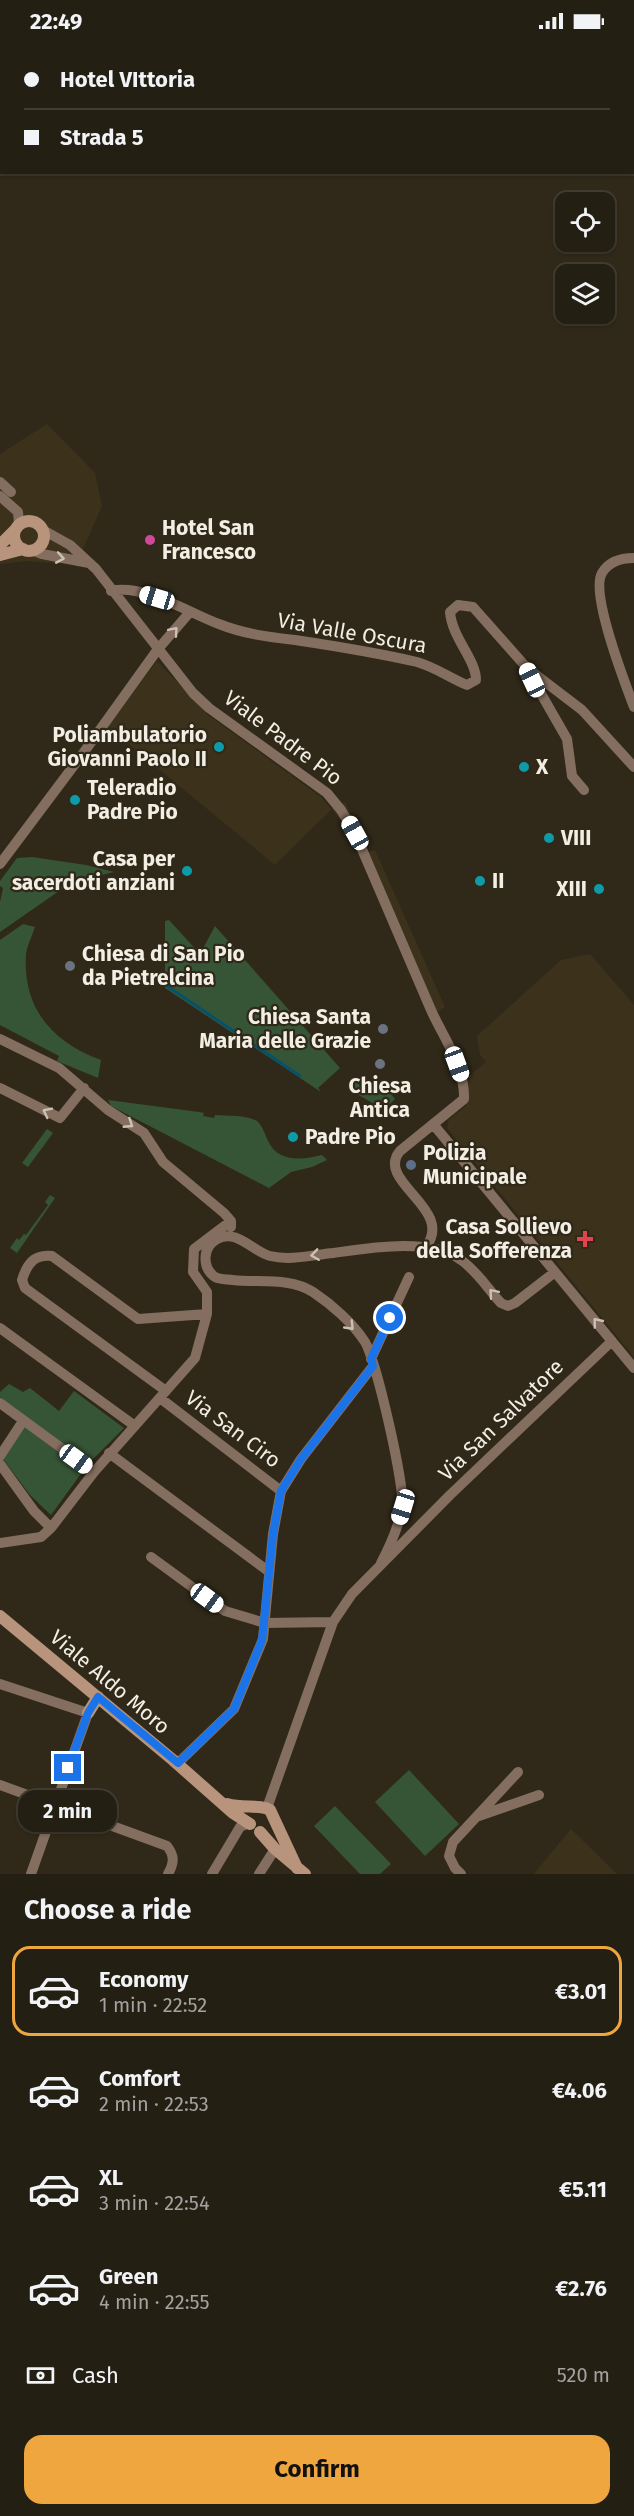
<!DOCTYPE html>
<meta charset="utf-8">
<style>
:root{--surface:#241f13;--page:#2c271c;--text:#f1f3f6;--muted:#a3a2a0;--line:#413d33;--accent:#f0a63e}
body{margin:0;font-family:"Fira Sans",sans-serif;background:var(--page);color:var(--text);height:100vh;display:flex;flex-direction:column;font-size:22px;white-space:nowrap}
*{box-sizing:border-box;margin:0}
p{font-size:20px;color:var(--muted)}
.icon{flex:none;width:33px;height:33px;fill:none;stroke:currentColor;stroke-width:2;stroke-linecap:round;stroke-linejoin:round}
.map{position:relative;height:1832px;overflow:hidden}
.details{display:flex;flex-direction:column;background:var(--surface);flex:1}
.details>*{flex:none}
.hud{position:absolute;left:0px;top:0px;width:634px;height:132px;box-shadow:0 2px 4px #0004,0 0 0 2px var(--line);display:grid;align-content:center;height:132px;padding:0 24px;background:var(--surface)}
.controls{position:absolute;left:555px;top:150px;display:grid;gap:12px}
.controls a{display:grid;place-items:center;width:60px;height:60px;border-radius:12px;background:var(--surface);box-shadow:0 2px 4px #0004,0 0 0 2px var(--line);font-size:30px}
.end{position:absolute;width:27px;height:27px;margin:-14px;border:8px solid #1a73e8;background:#fff;box-shadow:0 0 0 3px #fff}
.from{border-radius:50%}
.bubble{position:absolute;height:42px;border-radius:18px;background:var(--surface);box-shadow:0 2px 4px #0004,0 0 0 2px var(--line);font-size:20px;font-weight:700;line-height:42px;text-align:center}
.car{position:absolute;width:18px;height:36px;margin:-18px -9px;border-radius:8px;box-shadow:0 0 4px 2px #0007;background:linear-gradient(#fff 24%,#345 0 40%,#fff 0 76%,#345 0 86%,#fff 0)}
.hud b{display:flex;align-items:center;gap:21px;height:57px;font-size:22px}
.hud b+b{border-top:2px solid var(--line)}
.hud i{width:15px;height:15px;background:var(--text)}
ul{padding:0;list-style:none}
li{display:flex;align-items:center;gap:18px;height:90px;margin:0 12px 9px;padding:0 12px;border:3px solid transparent;border-radius:18px}
li div{flex:1}
li b{display:block;font-size:22px}
li em{font-style:normal;font-weight:700}
li.current{border-color:var(--accent)}
li>.icon{width:54px;height:54px;stroke-width:1.5}
h2{padding:0 24px;font-size:27px;line-height:72px}
.pay{display:flex;align-items:center;gap:15px;height:66px;padding:0 24px;font-size:22px}
.pay p{margin-inline-start:auto}
.primary-button{display:flex;gap:12px;margin-top:auto;padding:12px 24px}
.primary-button a{flex:1;height:69px;border-radius:18px;background:var(--accent);color:#111;font-size:24px;font-weight:700;line-height:69px;text-align:center}
.status{display:flex;justify-content:space-between;align-items:center;height:42px;padding:0 30px;background:var(--surface);direction:ltr}
.status svg{height:16px;fill:currentColor}
.map>svg:first-child{display:block}
.built{fill:#3c321b}
.green{fill:#365537}
.lines{fill:none;stroke-linecap:round;stroke-linejoin:round}
.stream{stroke:#05526d;stroke-width:3}
.street{stroke:#846e5f;stroke-width:10}
.secondary{stroke:#b8947d;stroke-width:12}
.oneway{stroke:#ccc1b5}
.route{stroke:#1a73e8;stroke-width:8}
.hotel-dot{fill:#d1479c;stroke:#302919;stroke-width:2}
.culture-dot{fill:#0f9aa8;stroke:#302919;stroke-width:2}
.worship-dot{fill:#6b7280;stroke:#302919;stroke-width:2}
.service-dot{fill:#5c6f8a;stroke:#302919;stroke-width:2}
.health-dot{fill:#e0444e;stroke:#302919;stroke-width:2}
.labels{text-anchor:middle;stroke-width:4.5;stroke-linejoin:round;paint-order:stroke}
.poi-label{font-size:21px;font-weight:bold;fill:#f3eee4;stroke:#302919;text-anchor:start}
.street-label{font-size:21px;fill:#f3eee4;stroke:#302919}
</style>
<div class="status"><b>22:49</b><svg viewBox="0 0 49 12"><path d="M0 12V9h3v3zM5 12V6h3v6zM10 12V3h3v9zM15 12V0h3v12zM26 1h20v11H26zM47 4h2v5h-2z"/></svg></div>
<div class="map">
<svg width="634" height="1832" viewBox="0 0 634 1832">
<rect width="100%" height="100%" fill="#302919"/>
<path class="built" d="M47,382l48,49 7,33 -18,41 -2,18 -56,-4 -26,3v-110z
M157,619l51,54 113,82 10,12 14,-7 23,50 7,-2 70,157 -7,4h-9l-77,-176 -20,-26 -57,56 -167,-138z
M590,912l44,51v352l-187,-229 2,-9 17,-13 3,-30 17,-14 -6,-7 -3,-19 84,-76z
M571,1787l46,45h-83z"/>
<path class="green" d="M32,815l54,8 28,7 -42,10 -72,50v-30l3,-14 -3,-2v-5l17,-23z
M169,878l31,34 15,-28 125,142 -22,20 3,4 -156,-104v-67z
M23,882l12,3c-3,9 -8,19 -9,27 -4,54 27,89 75,106l-3,18 -41,-17 2,-5 -59,-31v-85z
M356,1039l11,13 14,-12 14,17 -11,11 -37,-22z
M108,1058l91,12 5,1 -1,3 11,2 1,-3c12,1 32,0 42,6 6,5 8,14 11,20 10,22 35,19 54,14l5,5 -15,7 -21,5 -22,16 -158,-82z
M47,1087l6,4 -25,34 -6,-4z
M50,1153l5,3 -38,55 -7,-5 7,-10 2,2 5,-6 2,1 22,-30 -3,-3z
M9,1342l14,8 7,-4 29,23 15,-20 50,37 -35,35 -89,-66v-5z
M25,1385l58,44 -32,44 -21,-20 -27,-36z
M409,1728l50,54 -34,32 -50,-54z
M335,1764l56,58 -11,10h-20l-46,-48z"/>
<g class="lines">
<path class="stream" d="M167,944l133,90"/>
<path class="street" d="M0,440l11,10
M0,454l18,16 1,12
M43,488l27,15 26,24 97,124 16,15 118,85 14,17 14,23c25,59 51,118 76,177 13,29 34,56 33,89l-64,52c-26,31 57,58 25,97
M32,508l10,4 47,9
M634,516c-12,0 -25,3 -32,15 -12,20 23,110 32,134
M111,549c32,-8 78,22 108,33 25,10 49,13 76,16 40,6 83,13 122,22 18,5 33,16 50,23l9,-5c0,-21 -24,-42 -26,-68l8,-7 15,2 54,61 55,42 52,57
M528,629l39,68 5,37 12,14
M0,822l84,-112 74,-103 32,-37
M0,997l59,29 49,42 36,23 19,29 61,51 7,8v6
M0,1046l60,30 24,-30
M433,1082l201,244
M0,1286l135,98
M371,1317l38,-82
M166,1349l-141,-103 -3,-8c5,-16 12,-26 30,-24l86,63 69,-5
M160,1356l121,93
M0,1361l94,69
M109,1411l159,118
M0,1414l23,-35
M0,1422l34,47 17,17
M0,1501l41,-6 10,-9 43,-56 101,-114 12,-44v-22l-14,-20 1,-23 37,-28
M151,1515l74,54 40,12 68,-1
M381,1521c9,-17 17,-35 21,-54 4,-21 -26,-149 -37,-167 -12,-19 -34,-38 -52,-50 -23,-15 -55,-9 -80,-12 -6,-1 -13,0 -18,-3 -13,-9 -13,-30 2,-38 20,-11 36,13 53,17 21,5 42,-1 63,-3 35,-5 99,-16 128,7 16,11 27,29 40,43l7,3 7,-3 40,-31
M0,1642l88,29 -57,161
M178,1721l56,-54 29,-70 10,-105 8,-43 20,-32 72,-93
M0,1743l167,61c8,10 7,17 1,28
M267,1766l66,-186 19,-28 98,-99 162,-154
M479,1774l60,-21
M212,1832l28,-47 9,-4
M259,1832l16,-25
M461,1832l-6,-6 -6,-12 4,-14 65,-70"/>
<path class="secondary" d="M14 494a15 15 0 1 1 30 0a15 15 0 1 1-30 0Z
M0,503l15,-15
M0,513l23,-6
M0,1574l173,144 60,53 17,11
M88,1671l10,-16
M227,1762c15,5 33,0 43,6l27,58
M260,1790l15,17 30,25"/>
</g>
<defs><path id="oneway-chevron" d="M-2-3.5L2.5 0L-2 3.5" fill="none" stroke-width="1.6" stroke-linecap="round" stroke-linejoin="round" transform="scale(1.5)"/></defs>
<g class="oneway">
<use href="#oneway-chevron" transform="translate(60 516) rotate(10)"/>
<use href="#oneway-chevron" transform="translate(174 589) rotate(-49)"/>
<use href="#oneway-chevron" transform="translate(47 1070) rotate(-153)"/>
<use href="#oneway-chevron" transform="translate(129 1082) rotate(33)"/>
<use href="#oneway-chevron" transform="translate(315 1213) rotate(172)"/>
<use href="#oneway-chevron" transform="translate(493 1251) rotate(-131)"/>
<use href="#oneway-chevron" transform="translate(597 1280) rotate(-129)"/>
<use href="#oneway-chevron" transform="translate(350 1284) rotate(46)"/>
</g>
<g class="lines">
<path class="route" d="M68,1726l20,-55 10,-16 80,66 56,-54 28,-69 11,-106 8,-43 20,-32 72,-93 -2,-7 19,-41"/>
</g>
<circle class="hotel-dot" cx="150" cy="498" r="6"/>
<g class="culture-dot">
<circle cx="219" cy="705" r="6"/>
<circle cx="524" cy="725" r="6"/>
<circle cx="75" cy="758" r="6"/>
<circle cx="549" cy="796" r="6"/>
<circle cx="187" cy="829" r="6"/>
<circle cx="480" cy="839" r="6"/>
<circle cx="599" cy="847" r="6"/>
<circle cx="293" cy="1095" r="6"/>
</g>
<g class="worship-dot">
<circle cx="70" cy="924" r="6"/>
<circle cx="383" cy="987" r="6"/>
<circle cx="380" cy="1022" r="6"/>
</g>
<circle class="service-dot" cx="411" cy="1123" r="6"/>
<path class="health-dot" d="M582 1188h6v6h6v6h-6v6h-6v-6h-6v-6h6z"/>
<g class="labels">
<g class="poi-label">
<text x="162" y="493">Hotel San<tspan x="162" dy="24">Francesco</tspan></text>
<text x="207" y="700" text-anchor="end">Poliambulatorio<tspan x="207" dy="24">Giovanni Paolo II</tspan></text>
<text x="536" y="732">X</text>
<text x="87" y="753">Teleradio<tspan x="87" dy="24">Padre Pio</tspan></text>
<text x="561" y="803">VIII</text>
<text x="175" y="824" text-anchor="end">Casa per<tspan x="175" dy="24">sacerdoti anziani</tspan></text>
<text x="492" y="846">II</text>
<text x="587" y="854" text-anchor="end">XIII</text>
<text x="82" y="919">Chiesa di San Pio<tspan x="82" dy="24">da Pietrelcina</tspan></text>
<text x="371" y="982" text-anchor="end">Chiesa Santa<tspan x="371" dy="24">Maria delle Grazie</tspan></text>
<text x="380" y="1051" text-anchor="middle">Chiesa<tspan x="380" dy="24">Antica</tspan></text>
<text x="305" y="1102">Padre Pio</text>
<text x="423" y="1118">Polizia<tspan x="423" dy="24">Municipale</tspan></text>
<text x="572" y="1192" text-anchor="end">Casa Sollievo<tspan x="572" dy="24">della Sofferenza</tspan></text>
</g>
<g class="street-label">
<text transform="translate(352 591) rotate(10)" y="7">Via Valle Oscura</text>
<text transform="translate(283 696) rotate(37)" y="7">Viale Padre Pio</text>
<text transform="translate(501 1378) rotate(-44)" y="7">Via San Salvatore</text>
<text transform="translate(233 1387) rotate(37)" y="7">Via San Ciro</text>
<text transform="translate(110 1640) rotate(40)" y="7">Viale Aldo Moro</text>
</g>
</g>
</svg>
<div class="controls">
<a><svg class="icon" aria-label="locate" viewBox="0 0 24 24"><circle cx="12" cy="12" r="6"/><path d="M12 2v4M12 18v4M2 12h4M18 12h4"/></svg></a>
<a><svg class="icon" aria-label="layers" viewBox="0 0 24 24"><path d="M12 4l9 5-9 5-9-5zM3 14l9 5 9-5"/></svg></a>
</div>
<i class="end from" style="left:390px;top:1276px"></i>
<i class="end" style="left:68px;top:1726px"></i>
<div class="bubble" style="left:18px;top:1748px;width:99px">2 min</div>
<i class="car" style="left:157px;top:556px;rotate:287deg"></i>
<i class="car" style="left:532px;top:638px;rotate:335deg"></i>
<i class="car" style="left:355px;top:791px;rotate:331deg"></i>
<i class="car" style="left:457px;top:1022px;rotate:160deg"></i>
<i class="car" style="left:76px;top:1417px;rotate:126deg"></i>
<i class="car" style="left:403px;top:1465px;rotate:197deg"></i>
<i class="car" style="left:207px;top:1556px;rotate:126deg"></i>
<div class="hud">
<b><i class="from"></i>Hotel VIttoria</b>
<b><i></i>Strada 5</b>
</div>
</div>
<section class="details">
<h2>Choose a ride</h2>
<ul>
<li class="current"><svg class="icon" aria-label="car" viewBox="0 0 24 24"><path d="M5 17H2v-5l4-1 3-4h7l3 4 3 1v5h-3M9 17h6M6 11h13"/><circle cx="7" cy="17" r="2"/><circle cx="17" cy="17" r="2"/></svg><div><b>Economy</b><p>1 min · 22:52</p></div><em>€3.01</em></li>
<li><svg class="icon" aria-label="car" viewBox="0 0 24 24"><path d="M5 17H2v-5l4-1 3-4h7l3 4 3 1v5h-3M9 17h6M6 11h13"/><circle cx="7" cy="17" r="2"/><circle cx="17" cy="17" r="2"/></svg><div><b>Comfort</b><p>2 min · 22:53</p></div><em>€4.06</em></li>
<li><svg class="icon" aria-label="car" viewBox="0 0 24 24"><path d="M5 17H2v-5l4-1 3-4h7l3 4 3 1v5h-3M9 17h6M6 11h13"/><circle cx="7" cy="17" r="2"/><circle cx="17" cy="17" r="2"/></svg><div><b>XL</b><p>3 min · 22:54</p></div><em>€5.11</em></li>
<li><svg class="icon" aria-label="car" viewBox="0 0 24 24"><path d="M5 17H2v-5l4-1 3-4h7l3 4 3 1v5h-3M9 17h6M6 11h13"/><circle cx="7" cy="17" r="2"/><circle cx="17" cy="17" r="2"/></svg><div><b>Green</b><p>4 min · 22:55</p></div><em>€2.76</em></li>
</ul>
<div class="pay"><svg class="icon" aria-label="cash" viewBox="0 0 24 24"><path d="M3 7h18v10H3z"/><circle cx="12" cy="12" r="2"/></svg>Cash<p>520 m</p></div>
<div class="primary-button"><a>Confirm</a></div>
</section>
